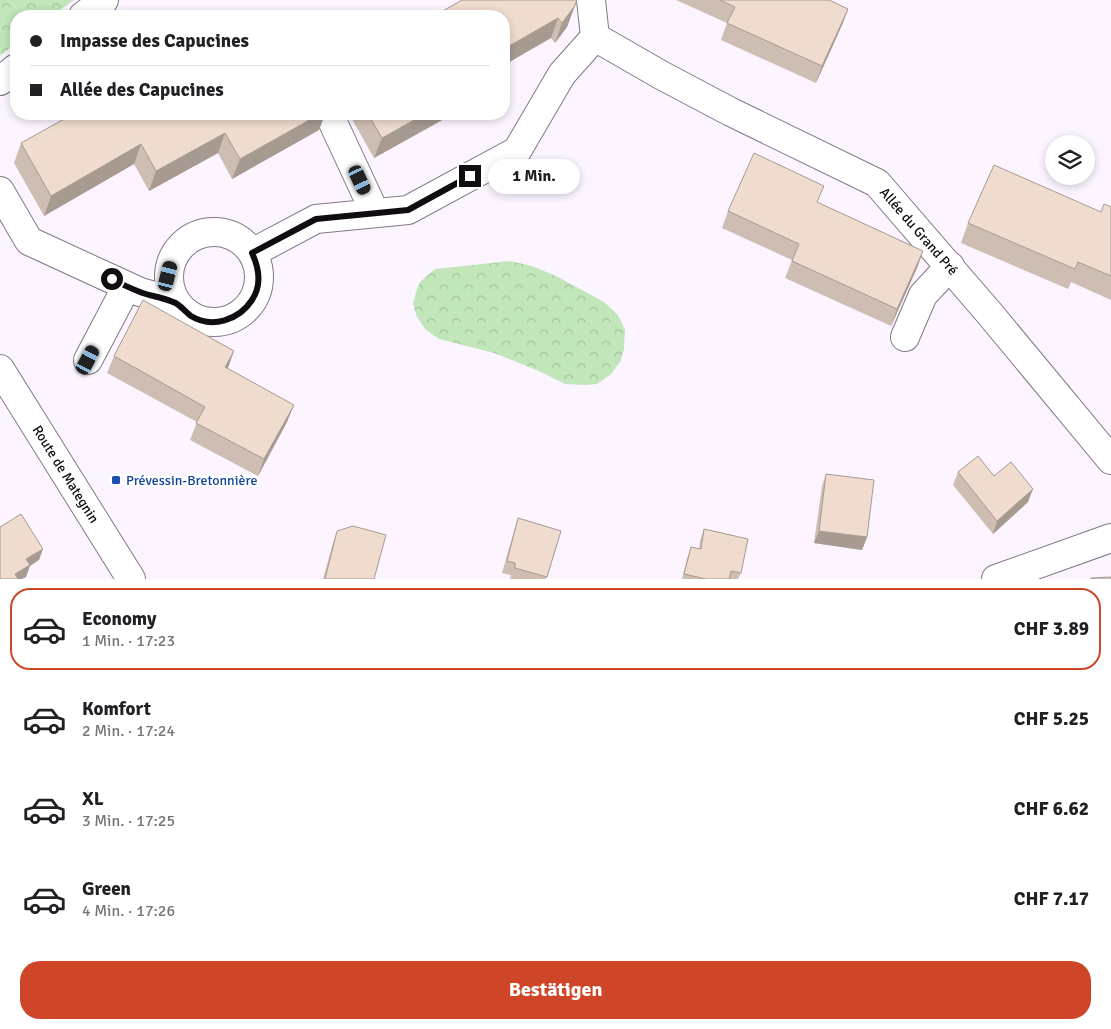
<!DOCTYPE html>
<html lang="de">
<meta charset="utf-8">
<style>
:root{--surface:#fff;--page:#f6f6f6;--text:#202124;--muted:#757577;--line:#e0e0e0;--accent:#cf4527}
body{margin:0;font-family:Signika,sans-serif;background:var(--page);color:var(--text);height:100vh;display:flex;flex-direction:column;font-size:19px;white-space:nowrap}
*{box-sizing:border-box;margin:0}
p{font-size:16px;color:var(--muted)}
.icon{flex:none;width:28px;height:28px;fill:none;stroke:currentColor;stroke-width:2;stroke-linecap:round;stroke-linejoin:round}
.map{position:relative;height:579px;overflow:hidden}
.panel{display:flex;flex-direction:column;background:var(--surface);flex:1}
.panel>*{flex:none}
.top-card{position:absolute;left:10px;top:10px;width:500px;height:110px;border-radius:20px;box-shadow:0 2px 8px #0003;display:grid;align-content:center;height:110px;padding:0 20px;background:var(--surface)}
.buttons{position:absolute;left:1045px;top:135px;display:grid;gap:10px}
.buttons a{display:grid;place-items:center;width:50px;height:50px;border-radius:50%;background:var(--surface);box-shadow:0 2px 8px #0003;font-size:25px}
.end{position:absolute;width:22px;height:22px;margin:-11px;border:6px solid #100c12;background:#fff;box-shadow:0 0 0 2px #fff}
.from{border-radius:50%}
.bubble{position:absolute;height:35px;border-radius:18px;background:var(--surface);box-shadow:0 2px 8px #0003;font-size:16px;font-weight:700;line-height:35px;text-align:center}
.car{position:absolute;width:15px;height:30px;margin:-15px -8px;border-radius:6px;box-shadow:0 0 4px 1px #0007;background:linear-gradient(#222 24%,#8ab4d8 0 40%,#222 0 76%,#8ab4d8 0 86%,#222 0)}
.top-card b{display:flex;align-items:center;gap:18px;height:48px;font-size:19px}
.top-card b+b{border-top:1px solid var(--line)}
.top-card i{width:12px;height:12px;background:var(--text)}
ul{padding:9px 0 0;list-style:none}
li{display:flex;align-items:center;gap:15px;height:82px;margin:0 10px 8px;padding:0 10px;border:2px solid transparent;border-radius:20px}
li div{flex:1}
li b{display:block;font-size:19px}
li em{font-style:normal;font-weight:700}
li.active{border-color:var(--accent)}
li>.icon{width:45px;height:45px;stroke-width:1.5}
.cta{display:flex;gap:10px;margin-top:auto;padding:10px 20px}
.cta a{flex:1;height:58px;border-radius:20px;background:var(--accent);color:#fff;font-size:20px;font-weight:700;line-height:58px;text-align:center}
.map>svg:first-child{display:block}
.forest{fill:url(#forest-crowns)}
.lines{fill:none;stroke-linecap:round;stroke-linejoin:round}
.minor-casing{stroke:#837787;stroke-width:30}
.minor{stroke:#fff;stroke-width:28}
.wall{fill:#cebdb2}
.shaded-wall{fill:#a79a91}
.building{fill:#efdccf;stroke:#a79a91}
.route{stroke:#100c12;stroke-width:6}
.transit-dot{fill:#1a4fb4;stroke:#fff;stroke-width:2}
.labels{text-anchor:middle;stroke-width:5;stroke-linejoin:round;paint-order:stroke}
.street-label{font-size:14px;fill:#100c12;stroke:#fff}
.transit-label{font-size:14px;fill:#164399;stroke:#fff;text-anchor:start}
</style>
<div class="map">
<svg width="1111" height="579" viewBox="0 0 1111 579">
<defs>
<pattern id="forest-crowns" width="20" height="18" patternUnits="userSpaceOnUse" patternTransform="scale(1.25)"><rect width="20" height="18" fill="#c0e6ba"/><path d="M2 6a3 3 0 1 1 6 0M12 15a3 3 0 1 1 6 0" fill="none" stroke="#a4c49f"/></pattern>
</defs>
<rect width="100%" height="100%" fill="#fcf4ff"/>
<path class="forest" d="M0,0h74l-22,16h-36v27l-16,13z
M510,261l22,5 24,10 48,26 14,13 7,15 -1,19 -4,13 -9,12 -14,10 -12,1 -20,-1 -26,-13 -45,-18 -55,-14 -14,-10 -8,-12 -4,-13 3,-12 4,-10 15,-13z"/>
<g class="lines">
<defs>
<path id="minor" d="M591,0l4,37 66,38 70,37 146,71 113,131 121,146
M83,16l21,-16
M0,81l16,-13
M329,114l46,99
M0,191l29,50 111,51 35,10
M169 277a45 45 0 1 1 90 0a45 45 0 1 1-90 0Z
M252,253l64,-34 92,-9 109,-59 45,-77 33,-37
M905,337l18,-42 27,-29
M88,360l39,-74
M0,369l131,210
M996,579l115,-41"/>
</defs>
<use href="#minor" class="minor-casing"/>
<use href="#minor" class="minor"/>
</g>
<path class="wall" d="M577,0l-10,27 -12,16 -4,-5 -47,27v-49z
M676,0h153l19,9 -6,16 -26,58 -95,-43 6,-17z
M129,114h196l-6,16 -87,49 -14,-26 -69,38 -15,-27 -90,52 -30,-53 7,-20 104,-27z
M349,114h104l-79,44z
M818,203l105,48 -6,17 -26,58 -106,-48 7,-18 -70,-32 6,-17z
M1111,207v93l-40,-18 -3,7 -107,-46 7,-20 133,-11z
M114,356l113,12 60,54 -29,54 -68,-36 7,-18 -90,-49z
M958,472l36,4 34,26 -35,32 -40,-49z
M826,474l41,63 -5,13 -48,-7 8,-57z
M518,518l43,13 -15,48h-36l1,-4 -9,-2 12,-42z
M704,529l37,44 -3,6h-56l5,-20 4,-12 8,2 1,-8z
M337,531l37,48h-51l10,-36z"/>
<path class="shaded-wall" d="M577,0l-10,27 -12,16 7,-20z
M848,9l-6,16 -26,58 6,-17z
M558,18l-7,20 -47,27v-16z
M320,114h5l-6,16 -87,49 8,-20z
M425,114h28l-79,44 8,-20z
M225,133l-7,20 -69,38 7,-20z
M141,144l-7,20 -90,52 7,-20z
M923,251l-6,17 -26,58 6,-17z
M234,351l-6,17 -9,16 6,-17z
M294,405l-7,17 -29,54 6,-17z
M1033,489l-5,13 -35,32 4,-13z
M819,531l48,6 -5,13 -48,-7z
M43,549l-4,11 -9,6 -4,11 -4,2h-8l1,-5 11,-15z"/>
<path class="building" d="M462,0h115l-3,7 -12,16 -4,-5 -54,31v-33h-70z
M720,0h109l19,9 -26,57 -95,-43 8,-16z
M73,114h51l1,2 4,-2h191l-80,45 -15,-26 -69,38 -15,-27 -90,52 -30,-53z
M368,114h57l-43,24z
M754,153l70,33 -7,16 106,49 -26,58 -105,-48 7,-17 -71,-33z
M994,165l107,47 3,-8 7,3v69l-33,-14 -3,7 -107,-46z
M143,300l91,51 -9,16 69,38 -30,54 -68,-36 9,-16 -91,-51z
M978,456l16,20 17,-14 22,27 -36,32 -39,-49z
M826,474l48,6 -7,57 -48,-6z
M21,514l22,35 -17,10 4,6 -15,9 3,5h-18v-52z
M518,518l43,13 -14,46 -32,-9v-5l-8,-2z
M353,526l33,9 -12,44h-49l12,-48z
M704,529l44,10 -7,34 -10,-2 -2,8h-23l-22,-5 7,-27 10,2z
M1111,577v2h-20v-1z"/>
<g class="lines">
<path class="route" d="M112,279c9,5 18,9 28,13 10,4 22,5 33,10 7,2 12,10 18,14 21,13 48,4 61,-16 10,-15 7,-32 0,-47l64,-34 92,-9 62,-34"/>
</g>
<rect class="transit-dot" x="111" y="475" width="10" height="10" rx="2.5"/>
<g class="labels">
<g class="street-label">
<text transform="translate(919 231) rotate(49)" y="5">Allée du Grand Pré</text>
<text transform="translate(66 474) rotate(58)" y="5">Route de Mategnin</text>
</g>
<g class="transit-label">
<text x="126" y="485">Prévessin-Bretonnière</text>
</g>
</g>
</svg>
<div class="buttons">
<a><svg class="icon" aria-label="layers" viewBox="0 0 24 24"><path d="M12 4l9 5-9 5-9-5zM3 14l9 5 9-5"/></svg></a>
</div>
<i class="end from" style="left:112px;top:279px"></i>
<i class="end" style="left:470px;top:176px"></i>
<div class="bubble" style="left:488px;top:159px;width:92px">1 Min.</div>
<i class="car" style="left:360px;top:180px;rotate:155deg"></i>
<i class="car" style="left:168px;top:276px;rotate:14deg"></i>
<i class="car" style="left:88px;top:360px;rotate:28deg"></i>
<div class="top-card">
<b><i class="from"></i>Impasse des Capucines</b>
<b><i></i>Allée des Capucines</b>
</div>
</div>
<section class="panel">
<ul>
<li class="active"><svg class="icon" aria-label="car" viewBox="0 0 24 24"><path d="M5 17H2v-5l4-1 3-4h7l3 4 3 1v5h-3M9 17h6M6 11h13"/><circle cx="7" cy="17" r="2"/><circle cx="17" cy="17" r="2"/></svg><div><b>Economy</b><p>1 Min. · 17:23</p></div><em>CHF 3.89</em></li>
<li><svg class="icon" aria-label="car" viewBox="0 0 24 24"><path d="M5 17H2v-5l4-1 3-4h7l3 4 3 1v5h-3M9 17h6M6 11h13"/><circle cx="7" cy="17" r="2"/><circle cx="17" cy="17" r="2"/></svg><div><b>Komfort</b><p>2 Min. · 17:24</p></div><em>CHF 5.25</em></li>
<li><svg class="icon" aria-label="car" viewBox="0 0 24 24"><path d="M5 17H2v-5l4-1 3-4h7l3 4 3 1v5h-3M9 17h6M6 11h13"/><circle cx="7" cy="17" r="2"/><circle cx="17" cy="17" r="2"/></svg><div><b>XL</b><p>3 Min. · 17:25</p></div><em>CHF 6.62</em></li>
<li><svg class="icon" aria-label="car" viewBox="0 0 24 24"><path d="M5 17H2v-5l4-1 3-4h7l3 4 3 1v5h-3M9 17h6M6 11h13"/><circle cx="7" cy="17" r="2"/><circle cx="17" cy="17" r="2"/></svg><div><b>Green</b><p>4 Min. · 17:26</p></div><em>CHF 7.17</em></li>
</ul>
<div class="cta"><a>Bestätigen</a></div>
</section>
